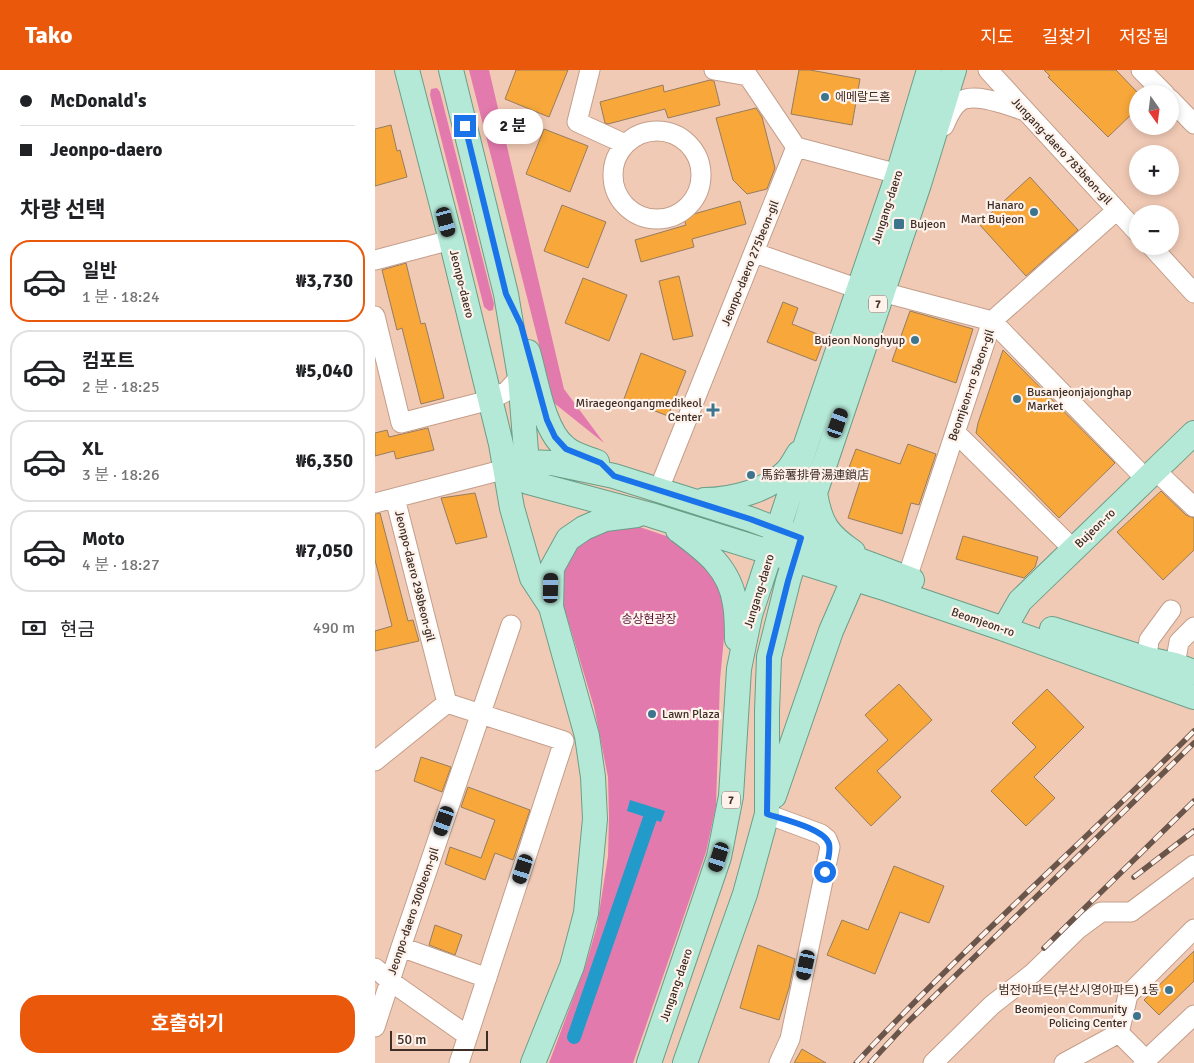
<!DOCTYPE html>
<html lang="ko">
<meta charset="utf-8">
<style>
:root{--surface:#fff;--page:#f2f2f2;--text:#202124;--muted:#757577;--line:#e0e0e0;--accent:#ea580c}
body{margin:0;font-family:Signika,"Noto Sans KR",sans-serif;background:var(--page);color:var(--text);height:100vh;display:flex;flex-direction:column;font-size:19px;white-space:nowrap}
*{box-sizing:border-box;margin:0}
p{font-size:16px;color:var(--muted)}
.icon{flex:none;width:28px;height:28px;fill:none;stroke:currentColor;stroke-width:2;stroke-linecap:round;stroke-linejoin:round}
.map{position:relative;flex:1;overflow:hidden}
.details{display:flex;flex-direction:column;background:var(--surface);width:375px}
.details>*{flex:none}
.banner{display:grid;align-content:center;height:110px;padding:0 20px;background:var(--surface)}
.needle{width:32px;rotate:166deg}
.tools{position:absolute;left:754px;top:15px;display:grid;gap:10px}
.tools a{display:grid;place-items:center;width:50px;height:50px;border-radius:50%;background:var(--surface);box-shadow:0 2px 8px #0003;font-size:25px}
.scale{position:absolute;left:15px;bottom:12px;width:98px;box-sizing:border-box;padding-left:5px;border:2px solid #3d2e26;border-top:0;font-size:14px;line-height:18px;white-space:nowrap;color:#3d2e26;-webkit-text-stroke:4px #fef2eb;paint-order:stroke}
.end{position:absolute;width:22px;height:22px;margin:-11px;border:6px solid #1a73e8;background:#fff;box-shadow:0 0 0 2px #fff}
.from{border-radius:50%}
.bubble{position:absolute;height:35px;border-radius:18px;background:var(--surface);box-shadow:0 2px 8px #0003;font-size:16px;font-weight:700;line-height:35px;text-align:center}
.car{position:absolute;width:15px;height:30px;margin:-15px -8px;border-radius:6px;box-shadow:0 0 4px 1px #0007;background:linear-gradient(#222 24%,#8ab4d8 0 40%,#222 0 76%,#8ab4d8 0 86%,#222 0)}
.banner b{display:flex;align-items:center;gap:18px;height:48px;font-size:19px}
.banner b+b{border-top:1px solid var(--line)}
.banner i{width:12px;height:12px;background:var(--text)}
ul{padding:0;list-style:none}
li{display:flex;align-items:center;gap:15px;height:82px;margin:0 10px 8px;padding:0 10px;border:2px solid var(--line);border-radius:20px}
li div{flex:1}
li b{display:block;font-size:19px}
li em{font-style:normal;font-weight:700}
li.on{border-color:var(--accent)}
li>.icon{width:45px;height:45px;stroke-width:1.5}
h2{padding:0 20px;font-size:22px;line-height:60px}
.pay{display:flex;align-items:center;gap:12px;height:55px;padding:0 20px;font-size:19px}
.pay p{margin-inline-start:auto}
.action{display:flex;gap:10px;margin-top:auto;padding:10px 20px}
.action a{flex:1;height:58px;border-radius:20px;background:var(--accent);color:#fff;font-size:20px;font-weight:700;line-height:58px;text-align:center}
header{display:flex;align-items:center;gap:30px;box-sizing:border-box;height:70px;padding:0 25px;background:var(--accent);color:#fff}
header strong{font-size:24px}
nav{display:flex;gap:28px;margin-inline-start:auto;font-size:18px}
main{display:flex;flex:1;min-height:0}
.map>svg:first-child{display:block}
.green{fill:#e37aae}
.water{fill:#239bca}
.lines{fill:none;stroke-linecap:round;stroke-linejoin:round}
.canal{stroke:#239bca;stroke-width:14}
.building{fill:#f8a83a;stroke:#967c5f}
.minor-casing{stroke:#c39e8a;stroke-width:21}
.major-casing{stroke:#6b9e88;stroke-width:26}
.minor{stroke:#fff;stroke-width:19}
.major{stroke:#b5e9d7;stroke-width:24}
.rail-casing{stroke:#6a554a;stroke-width:5.5}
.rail{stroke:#fef2eb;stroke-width:4;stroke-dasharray:11;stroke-linecap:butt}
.route{stroke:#1a73e8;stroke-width:6}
.poi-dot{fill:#3d758f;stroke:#fef2eb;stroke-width:2}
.labels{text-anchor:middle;stroke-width:4.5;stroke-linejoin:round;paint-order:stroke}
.shield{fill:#fef2eb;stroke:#776961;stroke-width:1}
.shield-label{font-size:11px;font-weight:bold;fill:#3d2e26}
.poi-label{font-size:12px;fill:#3d2e26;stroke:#fef2eb;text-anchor:start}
.street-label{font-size:12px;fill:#3d2e26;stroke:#fef2eb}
.park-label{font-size:12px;fill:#58133a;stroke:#fef2eb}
</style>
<header>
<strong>Tako</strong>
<nav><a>지도</a><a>길찾기</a><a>저장됨</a></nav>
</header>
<main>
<section class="details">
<div class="banner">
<b><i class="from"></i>McDonald's</b>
<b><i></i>Jeonpo-daero</b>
</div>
<h2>차량 선택</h2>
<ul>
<li class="on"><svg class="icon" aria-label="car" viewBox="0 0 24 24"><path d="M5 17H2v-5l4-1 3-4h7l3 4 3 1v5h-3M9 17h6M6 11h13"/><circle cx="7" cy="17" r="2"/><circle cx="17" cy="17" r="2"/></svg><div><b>일반</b><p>1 분 · 18:24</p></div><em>₩3,730</em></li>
<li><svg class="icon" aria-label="car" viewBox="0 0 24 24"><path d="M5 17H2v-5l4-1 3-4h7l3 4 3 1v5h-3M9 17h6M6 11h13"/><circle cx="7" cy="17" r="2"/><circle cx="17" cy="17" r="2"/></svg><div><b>컴포트</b><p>2 분 · 18:25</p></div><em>₩5,040</em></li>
<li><svg class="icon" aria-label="car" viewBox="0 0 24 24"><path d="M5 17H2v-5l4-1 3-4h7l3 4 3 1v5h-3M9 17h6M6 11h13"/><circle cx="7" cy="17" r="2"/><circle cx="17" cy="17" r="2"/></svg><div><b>XL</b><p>3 분 · 18:26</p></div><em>₩6,350</em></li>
<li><svg class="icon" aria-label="car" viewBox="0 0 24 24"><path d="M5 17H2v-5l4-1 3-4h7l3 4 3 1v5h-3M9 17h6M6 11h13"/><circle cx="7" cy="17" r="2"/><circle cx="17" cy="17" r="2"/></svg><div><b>Moto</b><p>4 분 · 18:27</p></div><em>₩7,050</em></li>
</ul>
<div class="pay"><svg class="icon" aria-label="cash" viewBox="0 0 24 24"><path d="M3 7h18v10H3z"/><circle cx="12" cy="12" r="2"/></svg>현금<p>490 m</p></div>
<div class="action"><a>호출하기</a></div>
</section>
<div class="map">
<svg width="819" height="993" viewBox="0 0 819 993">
<rect width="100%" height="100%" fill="#f1cab5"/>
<path class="green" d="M94,0h20l75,319 40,54 -50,-40z
M62,18l3,4 54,212 -1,6 -4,1 -5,-4 -54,-212 1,-6z
M253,453l44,15 15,9 30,34 8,25v21l-5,53 -4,126 -10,46 -73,211h-84l37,-99 11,-38 11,-70 1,-39 -1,-40 -14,-70 -36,-120 -1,-13 23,-38z"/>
<path class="water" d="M255,730l35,11 -4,11 -34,-11z"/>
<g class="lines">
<path class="canal" d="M199,967l76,-219"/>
</g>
<path class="building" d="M141,0h52l-19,47 -44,-18z
M424,0h11l50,9 -8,46 -61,-11z
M669,0h72l21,22v17l-29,28 -60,-60 2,-1z
M335,10l4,1 6,24 -52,13 -3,-9 -57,15 -3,-1 -5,-21 63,-17 1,7z
M381,38l6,9 13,51 -8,21 -20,5 -14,-14 -17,-62z
M16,55l6,26 3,-1 7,27 -32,9v-57z
M169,59l44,17 -18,46 -44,-18z
M655,107l48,53 -52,46 -47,-52z
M365,131l6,23 -54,15 2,8 -53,15 -6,-22 51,-15 -3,-8z
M187,135l44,17 -18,46 -44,-17z
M31,193l15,61 4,-1 19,75 -23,6 -19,-76 -5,2 -15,-60z
M304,206l14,60 -20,4 -14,-59z
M208,208l44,17 -18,46 -44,-18z
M408,232l15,6 -6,16 33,13 -9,24 -49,-19z
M535,241l63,18 -17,54 -64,-22z
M628,280l112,113 -56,55 -83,-85 2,-10z
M266,283l45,18 -18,45 -44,-17z
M53,358l6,22 -38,9 -2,-8 -19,5v-23l12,-3 2,7z
M533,374l28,10 -17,51 -8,-2 -9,31 -54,-16 14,-43 -14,-5 8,-21 44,15z
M786,421l25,24 8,3v32l-31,30 -46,-48z
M100,423l12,44 -31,7 -15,-46z
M5,443l28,108 5,-1 6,21 -44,10v-20l17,-5 -17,-66v-46z
M588,466l75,21 -3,10 -11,11 -68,-19z
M524,614l33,36 -55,51 24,26 -30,29 -36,-38 53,-48 -23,-25z
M672,619l37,38 -50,50 21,21 -29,28 -35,-35 45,-44 -24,-24z
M46,687l30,10 -9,25 -28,-11z
M93,717l62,23 -17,50 -18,-7 -10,27 -40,-16 5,-17 31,11 14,-38 -34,-13z
M519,796l50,20 -15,37 -29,-11 -25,62 -48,-19 15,-35 26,10z
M60,855l27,10 -7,20 -26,-10z
M383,875l37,14 -6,29 -10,32 -39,-12z
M819,881v30l-35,34 -15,-15z
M427,979l24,14h-32z"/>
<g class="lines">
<defs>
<path id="minor" d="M215,0l-13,52 48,22
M613,0l149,162
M766,0l24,24
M795,29l24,25
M569,56c4,-9 7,-18 15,-24 15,-11 50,4 66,9
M238 105a44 44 0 1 1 88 0a44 44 0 1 1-88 0Z
M421,77l102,27
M776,176l43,47
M380,183l104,36
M0,190l76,-20
M507,222l110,29
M0,246l26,107 89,-23 17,-9 13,-14
M617,251l154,158
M580,362l118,117
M780,400l39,37
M284,419l137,-342 -48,-71 -34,-6
M20,428l52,205
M0,433l131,-34
M532,508l85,-257 125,-111
M772,589l2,-19 22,-30
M800,595l4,-23 15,-15
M0,691l72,-58 117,38
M392,744l54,20 6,5 3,8 -40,192 -11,24
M26,877l86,31
M0,898l15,13 78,55
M0,957l26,-80 110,-322
M744,963l27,27
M84,993l105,-322
M558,993l59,-58 41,-32 45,-44 23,-17h30l63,-47
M689,993l55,-30 9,-38 66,-66
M768,993l51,-48"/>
<path id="major" d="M32,0l44,170 50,204 11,64 20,70 19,29
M76,0l55,224 14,83 8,99
M153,282c8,27 15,79 38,96 8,7 21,10 31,14
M131,399l22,13 123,33 230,72 123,42 190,68
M131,399l21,-7 25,1 62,13 136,43 162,61
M440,423c5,31 13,42 38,59
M329,430c27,0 64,-9 84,-30 4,-5 7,-11 11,-17
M303,460c27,20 52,38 57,74 2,11 2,23 2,35
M629,559l16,-28 174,-168
M677,559l95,30 28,6 19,7
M399,726l57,-165 23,-53
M158,993l39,-97 14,-53 9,-94 -2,-42 -6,-41 -36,-129 1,-39 16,-29 16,-11 21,-9 32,-4
M274,993l70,-206 12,-61 8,-127 11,-54 56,-171 92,-270 31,-104
M310,993l60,-169 22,-80v-103l2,-54 19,-76 27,-88 104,-309 35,-114"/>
</defs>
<use href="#minor" class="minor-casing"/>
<use href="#major" class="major-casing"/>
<use href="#minor" class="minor"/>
<use href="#major" class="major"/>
<defs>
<path id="rail" d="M759,807l60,-46
M669,878l150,-147
M481,993c108,-116 227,-220 338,-332
M495,993l38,-41 286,-279"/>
</defs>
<use href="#rail" class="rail-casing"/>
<use href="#rail" class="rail"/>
</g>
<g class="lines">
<path class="route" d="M90,56l41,168 15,31 26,95 8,17 11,12 35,14 13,13 136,43 51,19 -13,43 -19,76 -2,157c15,5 58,15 62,30 2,9 -2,19 -4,28"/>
</g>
<g class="poi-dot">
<circle cx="450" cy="27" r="5"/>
<circle cx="659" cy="142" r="5"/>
<rect x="518" y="148" width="12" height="12" rx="2.5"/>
<circle cx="540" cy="270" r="5"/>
<circle cx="642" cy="329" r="5"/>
<path d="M335.5 332.5h5v5h5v5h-5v5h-5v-5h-5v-5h5z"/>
<circle cx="376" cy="405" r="5"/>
<circle cx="277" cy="644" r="5"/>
<circle cx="794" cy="920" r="5"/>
<circle cx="762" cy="946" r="5"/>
</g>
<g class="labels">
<g class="shield">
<rect x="494" y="225.5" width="18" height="17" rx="4"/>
<rect x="347" y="721.5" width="18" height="17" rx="4"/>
</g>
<g class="shield-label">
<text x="503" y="238">7</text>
<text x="356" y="734">7</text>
</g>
<g class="poi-label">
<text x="460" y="31">에메랄드홈</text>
<text x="649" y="139" text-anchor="end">Hanaro<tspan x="649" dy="14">Mart Bujeon</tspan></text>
<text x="535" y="158">Bujeon</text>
<text x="530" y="274" text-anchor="end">Bujeon Nonghyup</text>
<text x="652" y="326">Busanjeonjajonghap<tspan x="652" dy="14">Market</tspan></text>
<text x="327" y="337" text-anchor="end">Miraegeongangmedikeol<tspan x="327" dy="14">Center</tspan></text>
<text x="386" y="409">馬鈴薯排骨湯連鎖店</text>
<text x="287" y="648">Lawn Plaza</text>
<text x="784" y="924" text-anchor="end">범전아파트(부산시영아파트) 1동</text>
<text x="752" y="943" text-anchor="end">Beomjeon Community<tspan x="752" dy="14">Policing Center</tspan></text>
</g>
<g class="street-label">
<text transform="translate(687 81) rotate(47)" y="4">Jungang-daero 783beon-gil</text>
<text transform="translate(512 137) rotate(-72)" y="4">Jungang-daero</text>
<text transform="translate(375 193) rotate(-68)" y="4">Jeonpo-daero 275beon-gil</text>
<text transform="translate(87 214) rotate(76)" y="4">Jeonpo-daero</text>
<text transform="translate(596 315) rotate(-71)" y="4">Beomjeon-ro 5beon-gil</text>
<text transform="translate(720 458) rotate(-44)" y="4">Bujeon-ro</text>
<text transform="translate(40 506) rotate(76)" y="4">Jeonpo-daero 298beon-gil</text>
<text transform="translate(384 521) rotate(-73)" y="4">Jungang-daero</text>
<text transform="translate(608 552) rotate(19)" y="4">Beomjeon-ro</text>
<text transform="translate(38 841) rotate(-71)" y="4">Jeonpo-daero 300beon-gil</text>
<text transform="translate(301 915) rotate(-71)" y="4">Jungang-daero</text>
</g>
<g class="park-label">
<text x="274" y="553">송상현광장</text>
</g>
</g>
</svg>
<div class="tools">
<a><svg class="needle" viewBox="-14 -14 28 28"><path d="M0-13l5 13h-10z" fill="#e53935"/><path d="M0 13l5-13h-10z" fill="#757577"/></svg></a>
<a>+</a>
<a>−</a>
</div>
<div class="scale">50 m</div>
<i class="end from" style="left:450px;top:802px"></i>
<i class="end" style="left:90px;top:56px"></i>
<div class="bubble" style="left:108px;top:39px;width:60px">2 분</div>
<i class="car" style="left:71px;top:152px;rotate:165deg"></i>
<i class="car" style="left:463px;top:353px;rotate:19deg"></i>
<i class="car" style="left:176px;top:518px;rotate:1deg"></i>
<i class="car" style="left:69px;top:751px;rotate:199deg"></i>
<i class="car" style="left:344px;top:787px;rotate:198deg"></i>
<i class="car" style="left:148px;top:799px;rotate:198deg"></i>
<i class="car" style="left:431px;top:895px;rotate:192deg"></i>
</div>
</main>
